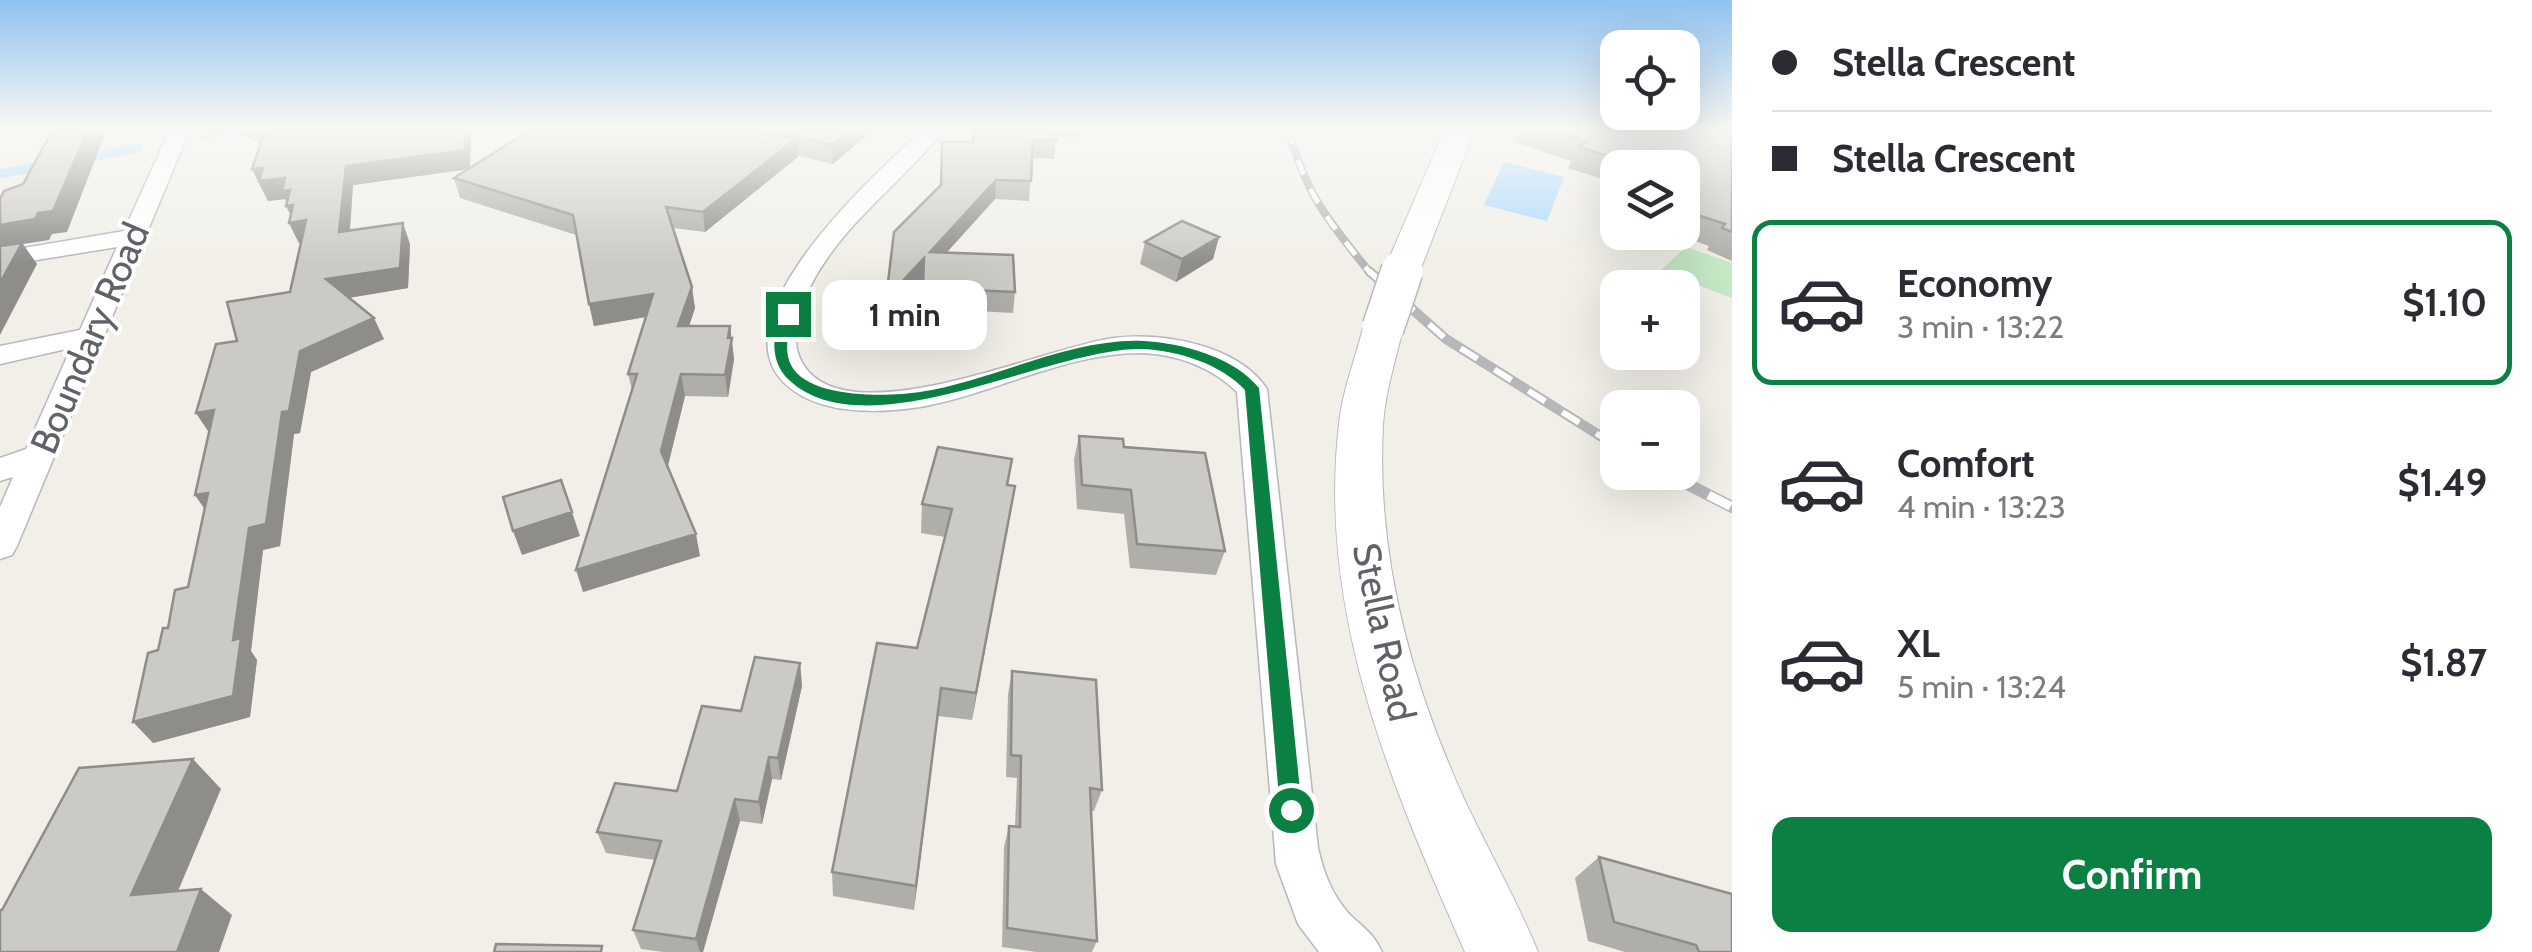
<!DOCTYPE html>
<meta charset="utf-8">
<style>
:root{--surface:#fff;--page:#f2f2f3;--text:#2b2b33;--muted:#7c7c81;--line:#e1e1e2;--accent:#0b8043}
body{margin:0;font-family:Cabin,sans-serif;background:var(--page);color:var(--text);height:100vh;display:flex;flex-direction:column;font-size:38px;white-space:nowrap}
*{box-sizing:border-box;margin:0}
p{font-size:32px;color:var(--muted)}
.icon{flex:none;width:55px;height:55px;fill:none;stroke:currentColor;stroke-width:2;stroke-linecap:round;stroke-linejoin:round}
.map{position:relative;flex:1;overflow:hidden}
.side{display:flex;flex-direction:column;background:var(--surface);width:800px}
.side>*{flex:none}
.hud{display:grid;align-content:center;height:220px;padding:0 40px;background:var(--surface)}
.buttons{position:absolute;left:1600px;top:30px;display:grid;gap:20px}
.buttons a{display:grid;place-items:center;width:100px;height:100px;border-radius:20px;background:var(--surface);box-shadow:0 10px 40px #0002;font-size:50px}
.end{position:absolute;width:45px;height:45px;margin:-22px;border:12px solid #0b8043;background:#fff;box-shadow:0 0 0 5px #fff}
.from{border-radius:50%}
.bubble{position:absolute;height:70px;border-radius:20px;background:var(--surface);box-shadow:0 10px 40px #0002;font-size:32px;font-weight:700;line-height:70px;text-align:center}
.hud b{display:flex;align-items:center;gap:35px;height:95px;font-size:38px}
.hud b+b{border-top:2px solid var(--line)}
.hud i{width:25px;height:25px;background:var(--text)}
ul{padding:0;list-style:none}
li{display:flex;align-items:center;gap:30px;height:165px;margin:0 20px 15px;padding:0 20px;border:5px solid transparent;border-radius:20px}
li div{flex:1}
li b{display:block;font-size:38px}
li em{font-style:normal;font-weight:700}
li.current{border-color:var(--accent)}
li>.icon{width:90px;height:90px;stroke-width:1.5}
.cta{display:flex;gap:20px;margin-top:auto;padding:20px 40px}
.cta a{flex:1;height:115px;border-radius:20px;background:var(--accent);color:#fff;font-size:40px;font-weight:700;line-height:115px;text-align:center}
main{display:flex;flex:1;min-height:0}
.map>svg:first-child{display:block}
.green{fill:#c5e8c5}
.water{fill:#aadaff}
.lines{fill:none;stroke-linecap:round;stroke-linejoin:round}
.stream{stroke:#aadaff;stroke-width:9}
.street-casing{stroke:#b5b8bc;stroke-width:3}
.secondary-casing{stroke:#b6babf;stroke-width:2}
.street{fill:#fff;fill-rule:evenodd}
.secondary{fill:#fff;fill-rule:evenodd}
.rail-far2-casing{stroke:#b6b7b8;stroke-width:8}
.rail-far1-casing{stroke:#b6b7b8;stroke-width:10}
.rail-casing{stroke:#b6b7b8;stroke-width:12}
.rail-far2{stroke:#fff;stroke-width:5;stroke-dasharray:16;stroke-linecap:butt}
.rail-far1{stroke:#fff;stroke-width:6;stroke-dasharray:20;stroke-linecap:butt}
.rail{stroke:#fff;stroke-width:9;stroke-dasharray:25;stroke-linecap:butt}
.secondary-bridge-far1-casing{stroke:#b6babf;stroke-width:35;stroke-linecap:butt}
.secondary-bridge-casing{stroke:#b6babf;stroke-width:44;stroke-linecap:butt}
.secondary-bridge-far1{stroke:#fff;stroke-width:34}
.secondary-bridge{stroke:#fff;stroke-width:41}
.wall{fill:#afaea9}
.shaded-wall{fill:#8f8d8a}
.building{fill:#cccac5;stroke:#8f8d8a;stroke-width:2.5}
.route{fill:#0b8043}
.labels{text-anchor:middle;stroke-width:8;stroke-linejoin:round;paint-order:stroke}
.street-label{font-size:38px;fill:#5f6368;stroke:#fff}
</style>
<main>
<div class="map">
<svg width="1732" height="952" viewBox="0 0 1732 952">
<rect width="100%" height="100%" fill="#f1efe8"/>
<path class="green" d="M1686,247l46,16v35l-72,-27z"/>
<path class="water" d="M1504,162l60,15 -17,44 -63,-16z"/>
<g class="lines">
<path class="stream" d="M203,136l27,-7
M81,159l57,-11
M0,174l47,-9"/>
<defs>
<path id="street" d="M170,129h20l-173,417 -5,9 -12,4v-52l13,-30 -13,4v-23l26,-9 45,-101 -71,16v-18l80,-16 37,-83 -117,19v-14l124,-21z
M923,129h22c-43,54 -102,94 -134,156 -12,24 -23,54 -8,79 44,74 244,-18 311,-26 49,-6 124,7 153,51l51,459c6,26 14,47 32,67 14,13 24,19 32,37h-63l-21,-28 -22,-60 -39,-472c-25,-25 -61,-38 -96,-39 -76,0 -147,41 -221,54 -40,6 -91,8 -126,-16 -92,-64 82,-217 129,-262z"/>
<path id="secondary" d="M1445,129h30l-54,139 -5,8 -13,3 -13,-3 -5,-8z
M1383,316l14,4 6,8c-7,32 -18,64 -20,97 -7,131 28,258 82,376 24,51 52,99 73,151h-73c-74,-167 -148,-341 -126,-528 3,-32 16,-64 24,-96l6,-8z"/>
</defs>
<use href="#street" class="street-casing"/>
<use href="#secondary" class="secondary-casing"/>
<use href="#street" class="street"/>
<use href="#secondary" class="secondary"/>
<defs>
<path id="rail-far2" d="M1288,129c19,68 40,91 83,145"/>
<path id="rail-far1" d="M1369,271l77,68 172,108"/>
<path id="rail" d="M1664,472l68,35"/>
</defs>
<use href="#rail-far2" class="rail-far2-casing"/>
<use href="#rail-far1" class="rail-far1-casing"/>
<use href="#rail" class="rail-casing"/>
<use href="#rail-far2" class="rail-far2"/>
<use href="#rail-far1" class="rail-far1"/>
<use href="#rail" class="rail"/>
<defs>
<path id="secondary-bridge-far1" d="M1401,274l2,-6"/>
<path id="secondary-bridge" d="M1383,328l19,-57"/>
</defs>
<use href="#secondary-bridge-far1" class="secondary-bridge-far1-casing"/>
<use href="#secondary-bridge" class="secondary-bridge-casing"/>
<use href="#secondary-bridge-far1" class="secondary-bridge-far1"/>
<use href="#secondary-bridge" class="secondary-bridge"/>
</g>
<path class="wall" d="M232,129h239l-1,39 314,-32v-2l5,-5h85l-41,35 -35,-8 -93,76 -32,-4 22,80 -6,18h41l4,33 -6,38 -43,-1 -17,70 32,90 -117,36 49,-202 -4,-16 18,-57 -52,9 -18,-91 -116,-37 -6,-20 15,-9 -116,16 -3,46 60,13 -2,44 -59,10 35,41 -73,33 -11,61 -6,1 -14,112 -17,4 -12,101 6,9 -7,57 -97,26 5,-93 30,-63 17,-78 -10,-14 14,-63 -13,-19 41,-72 53,-49 11,-49h-2l-10,-20 2,-7 -6,-17 -17,2 -16,-32 9,-25z
M975,129h103l-2,8 -20,-1 -2,23 -22,-1 -3,43 -34,-2 -48,53 68,40 -2,21 -91,-5 1,-29 -37,41 55,-134 32,-44z
M1520,129h207l5,2v130l-25,-11 2,-4 -39,-14h12v-64h-64v16l-50,-16 3,-7 -57,-19z
M1618,191v23l-12,-4z
M1219,237l-6,22 -37,23 -36,-18 5,-22z
M1079,436l45,11 101,104 -9,24 -86,-7 -6,-54 -47,-5 -3,-50z
M1012,459l-4,26 2,30 -38,205 -34,-4 -24,194 -81,-14 -1,-24 85,-224 28,-111 -24,-4 1,-29z
M800,663l2,23 -21,94 -9,-1 -10,45 -22,-3 -37,131h-40l-22,-3 -8,-19 22,-70 -49,-7 -9,-21 80,-41 64,-80z
M1012,671l90,119 -8,21h-3l6,130 -5,11h-56l-34,-5 2,-100 5,-21h6l2,-48 -11,-1 2,-83z
M1599,857l133,95h-107l-37,-11 -13,-63z"/>
<path class="shaded-wall" d="M88,129h19l-40,103 -15,2 -3,6 -26,4 14,20 -37,71v-110z
M465,129h6v2l-1,38 -117,16 -5,68 -9,-21 7,-66z
M851,129h23l-41,35 -1,-19z
M797,138l1,19 -93,75 -2,-20z
M263,168l22,10 30,63 -16,2 -10,-20 5,-1 -8,-16 2,-1 -3,-6 -17,2 -16,-32z
M996,180l-1,19 -66,73 1,-20z
M403,223l7,21 -2,44 -73,12 -9,-21z
M1219,237l-6,22 -37,23 6,-23z
M924,258l-1,21 -37,41v-21z
M692,287l3,21 -13,39 -4,-21z
M653,294l4,21 -63,11 -5,-22z
M374,318l10,21 -73,33 -11,61 -6,1 -14,112 -17,4 -12,101 6,9 -7,57 -97,26 -20,-21 100,-82 16,-112 51,-177z
M730,326l4,33 -6,38 -3,-22z
M681,374l4,22 -19,77 -5,-22z
M214,410l-4,24 -14,-21z
M1015,486l-5,29 -38,205 4,-27z
M208,493l2,24 -15,-22z
M572,512l8,24 -58,19 -9,-24z
M696,534l4,22 -117,36 -7,-22z
M800,663l2,23 -21,94 -3,-22z
M941,688l-3,28 -24,194 2,-24z
M769,757l3,22 -10,45 -3,-22z
M193,759l28,30 -56,133 -34,-27z
M735,799l5,22 -37,131h-3l-4,-13z
M201,889l31,26 -13,37h-42z"/>
<path class="building" d="M53,129h35l-35,82 -15,2 -3,6 -35,6v-26l4,-8 19,-7z
M262,129h203v21l-119,16 -7,66 64,-9 -3,45 -74,11 48,39 -74,33 -11,60 -7,1 -16,112 -17,4 -16,112 8,-2 -8,58 -100,26 15,-69 10,-3 5,-22h5l7,-38 13,-3 20,-94 -13,2 19,-85 -18,3 20,-69 21,-3 -10,-39 63,-10 16,-72 -17,3 4,-18 -7,1 4,-16 -8,1 3,-13 -26,3 4,-13 -11,1 13,-38z
M532,129h217l48,9 -94,74 -37,-5 26,80 -14,39h52l-2,12h4l-7,37 -44,-1 -20,77 35,83 -120,36 61,-196h-9l25,-80 -64,10 -16,-89 -119,-37z
M789,129h62l-19,16 -48,-11z
M975,129h81l1,12 -24,-1 -2,41 -35,-1 -66,72 83,3 2,37 -92,-4 1,-30 -38,41 8,-67 47,-47 1,-43h31z
M1548,129h179l5,2v101l-10,-4 3,-4 -43,-14v-42h-48l3,-3 -58,-18 8,-6z
M1182,221l37,16 -37,22 -37,-17z
M22,243l-22,40v-37z
M1079,436l44,3 1,8 81,6 20,98 -88,-7 -6,-54 -49,-5z
M938,447l74,12 -5,26 8,1 -39,207 -35,-5 -25,198 -84,-14 45,-229 40,5 35,-139 -30,-5z
M561,480l11,32 -59,19 -10,-34z
M755,657l45,6 -22,95 -9,-1 -10,45 -24,-3 -39,140 -63,-9 28,-89 -64,-9 18,-49 62,8 25,-85 39,5z
M1012,671l84,9 6,110 -12,-2 7,153 -90,-13 2,-102 11,1 1,-71 -10,-1z
M193,759l-62,136 70,-6 -24,63h-177v-42h2l77,-142z
M1599,857l133,37v58h-33l-3,-7 -82,-23z
M496,944l106,2 -1,6h-107z"/>
<linearGradient id="sky" x2="0" y2="1"><stop stop-color="#8fc3f1"/><stop offset="0.49" stop-color="#f9f8f5"/><stop offset="1" stop-color="#f9f8f5" stop-opacity="0"/></linearGradient>
<rect width="1732" height="263" fill="url(#sky)"/>
<path class="route" d="M783,311l11,3c-5,15 -11,35 -3,51 17,34 97,32 129,27 72,-11 150,-54 223,-51 39,2 91,16 116,47l43,422 -3,8 -8,3 -8,-3 -3,-8 -35,-420c-24,-26 -68,-40 -104,-41 -92,-1 -275,103 -352,31 -20,-19 -17,-46 -6,-69z"/>
<g class="labels">
<g class="street-label">
<text transform="translate(90 338) rotate(-67)" y="13">Boundary Road</text>
<text transform="translate(1384 632) rotate(78)" y="13">Stella Road</text>
</g>
</g>
</svg>
<div class="buttons">
<a><svg class="icon" aria-label="locate" viewBox="0 0 24 24"><circle cx="12" cy="12" r="6"/><path d="M12 2v4M12 18v4M2 12h4M18 12h4"/></svg></a>
<a><svg class="icon" aria-label="layers" viewBox="0 0 24 24"><path d="M12 4l9 5-9 5-9-5zM3 14l9 5 9-5"/></svg></a>
<a>+</a>
<a>−</a>
</div>
<i class="end from" style="left:1291px;top:810px"></i>
<i class="end" style="left:788px;top:314px"></i>
<div class="bubble" style="left:822px;top:280px;width:165px">1 min</div>
</div>
<section class="side">
<div class="hud">
<b><i class="from"></i>Stella Crescent</b>
<b><i></i>Stella Crescent</b>
</div>
<ul>
<li class="current"><svg class="icon" aria-label="car" viewBox="0 0 24 24"><path d="M5 17H2v-5l4-1 3-4h7l3 4 3 1v5h-3M9 17h6M6 11h13"/><circle cx="7" cy="17" r="2"/><circle cx="17" cy="17" r="2"/></svg><div><b>Economy</b><p>3 min · 13:22</p></div><em>$1.10</em></li>
<li><svg class="icon" aria-label="car" viewBox="0 0 24 24"><path d="M5 17H2v-5l4-1 3-4h7l3 4 3 1v5h-3M9 17h6M6 11h13"/><circle cx="7" cy="17" r="2"/><circle cx="17" cy="17" r="2"/></svg><div><b>Comfort</b><p>4 min · 13:23</p></div><em>$1.49</em></li>
<li><svg class="icon" aria-label="car" viewBox="0 0 24 24"><path d="M5 17H2v-5l4-1 3-4h7l3 4 3 1v5h-3M9 17h6M6 11h13"/><circle cx="7" cy="17" r="2"/><circle cx="17" cy="17" r="2"/></svg><div><b>XL</b><p>5 min · 13:24</p></div><em>$1.87</em></li>
</ul>
<div class="cta"><a>Confirm</a></div>
</section>
</main>
